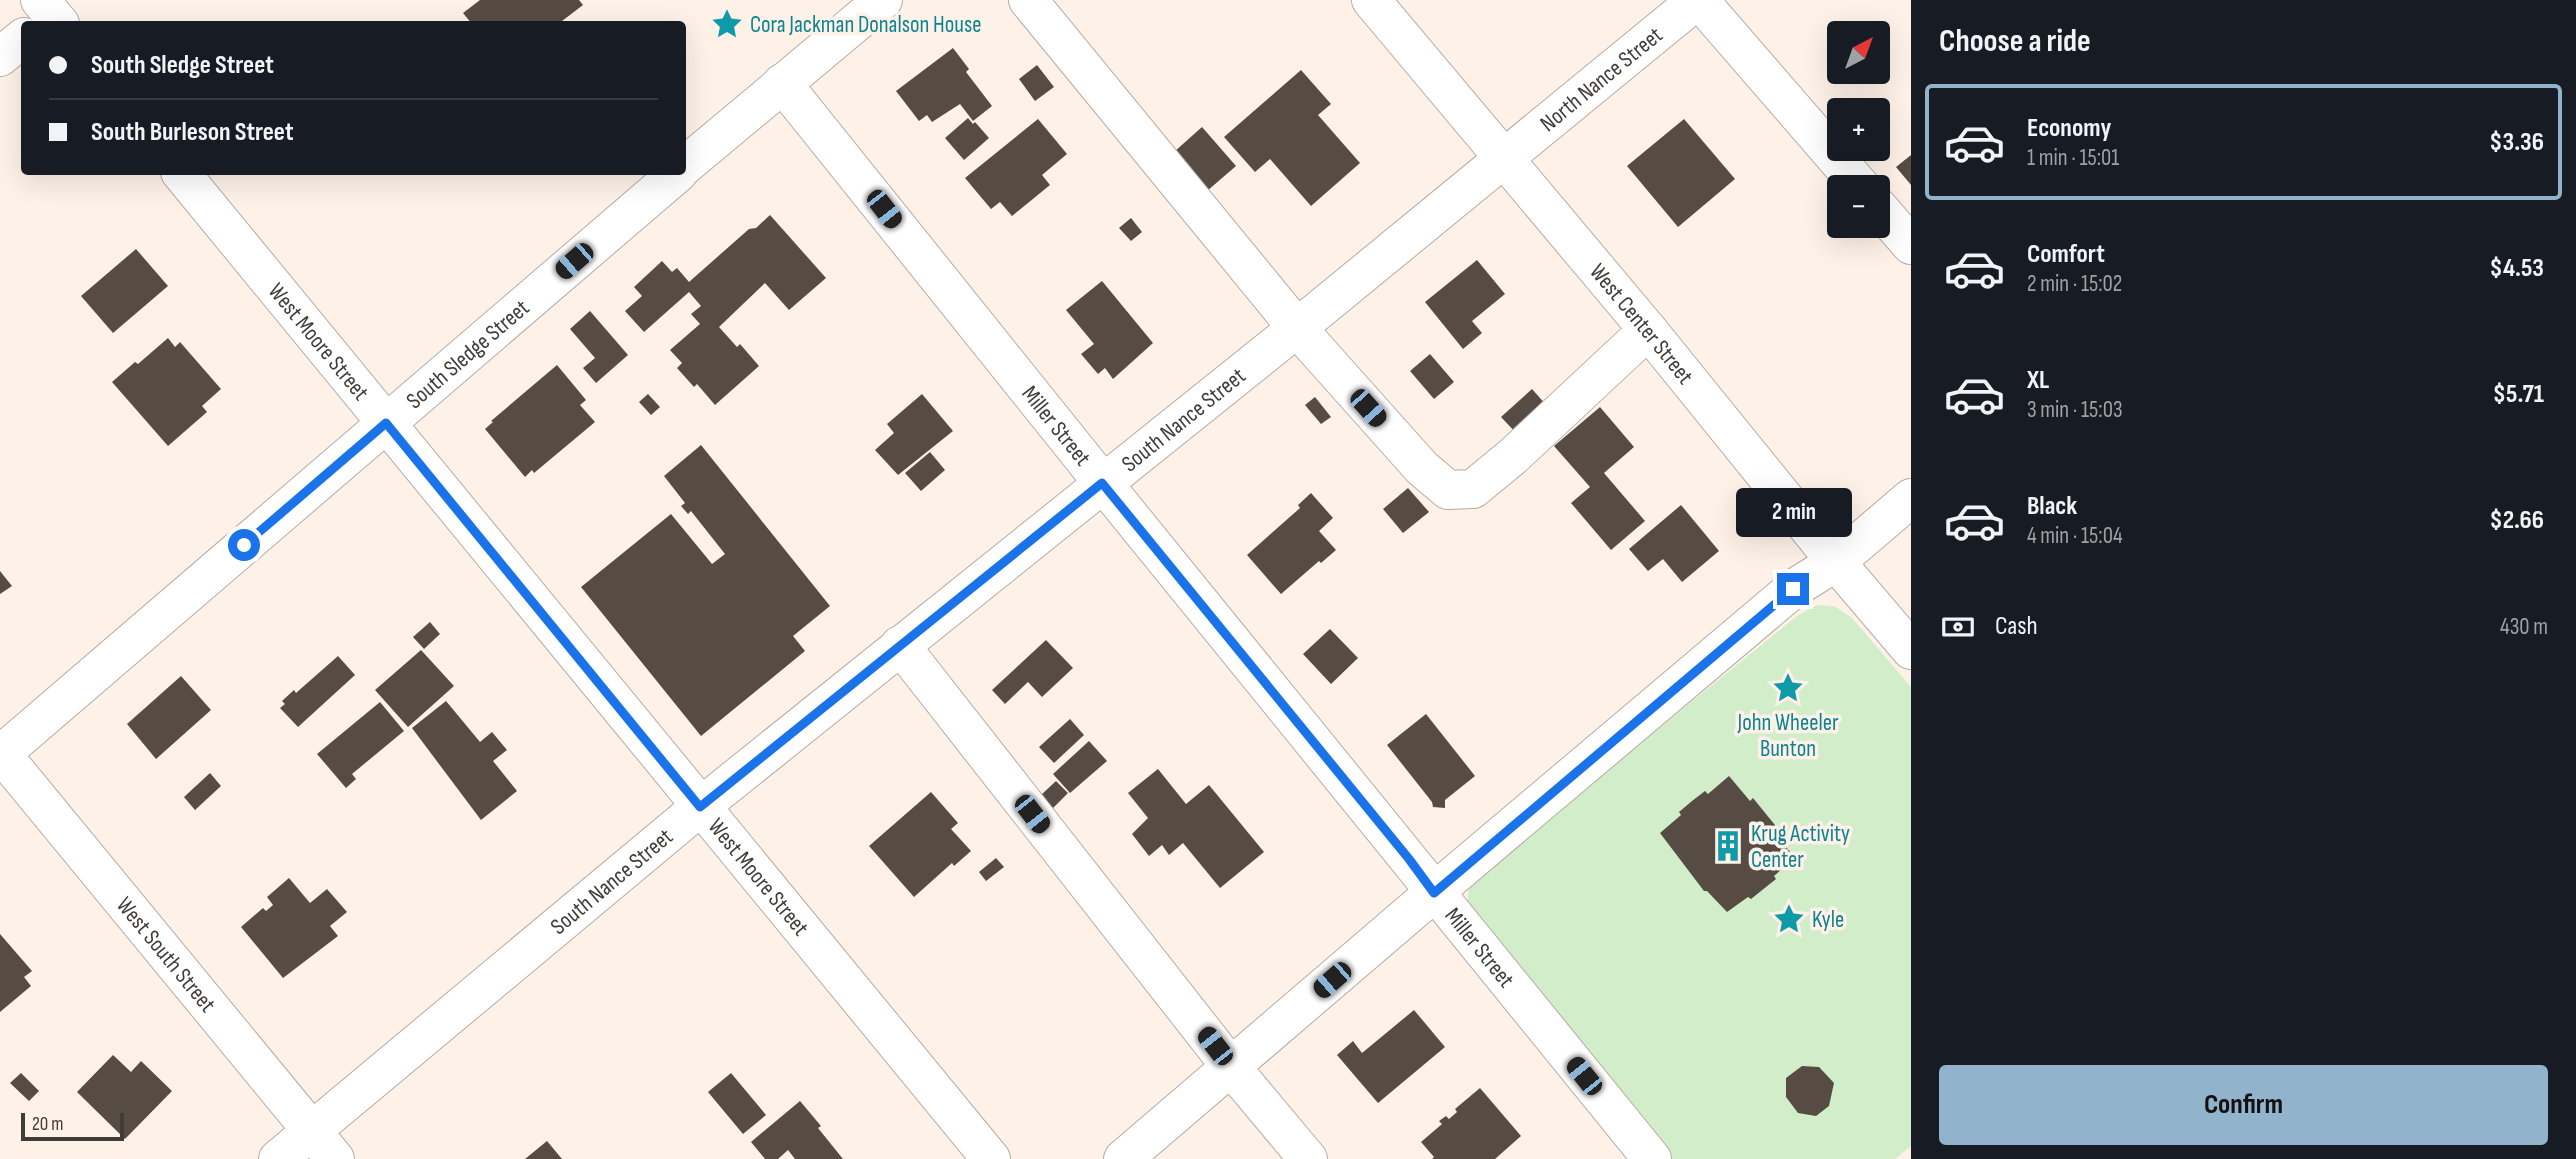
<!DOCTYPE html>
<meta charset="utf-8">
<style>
:root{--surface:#171b24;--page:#242831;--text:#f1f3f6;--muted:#9ea1a6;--line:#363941;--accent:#92b3cc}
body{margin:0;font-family:"Sofia Sans Condensed",sans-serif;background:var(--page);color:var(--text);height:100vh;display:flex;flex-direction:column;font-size:26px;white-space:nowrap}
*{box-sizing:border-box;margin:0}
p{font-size:23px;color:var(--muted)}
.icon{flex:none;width:38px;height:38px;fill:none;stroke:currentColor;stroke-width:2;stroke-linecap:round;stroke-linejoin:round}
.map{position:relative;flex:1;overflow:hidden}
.side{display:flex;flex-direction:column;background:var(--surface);width:665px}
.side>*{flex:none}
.hud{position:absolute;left:21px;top:21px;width:665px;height:154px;border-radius:7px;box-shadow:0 7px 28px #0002;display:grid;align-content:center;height:154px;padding:0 28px;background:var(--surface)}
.needle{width:46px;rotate:41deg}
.controls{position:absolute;left:1827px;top:21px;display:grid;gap:14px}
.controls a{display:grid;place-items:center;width:63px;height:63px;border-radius:7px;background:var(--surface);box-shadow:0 7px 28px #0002;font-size:35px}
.scale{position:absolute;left:21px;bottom:18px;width:103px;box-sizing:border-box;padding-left:7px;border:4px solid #403c38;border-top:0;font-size:19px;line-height:24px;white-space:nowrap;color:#403c38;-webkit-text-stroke:5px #fef2e8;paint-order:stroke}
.end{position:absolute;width:32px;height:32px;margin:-16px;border:9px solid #1a73e8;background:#fff;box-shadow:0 0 0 4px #fff}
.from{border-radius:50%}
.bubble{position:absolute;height:49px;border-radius:7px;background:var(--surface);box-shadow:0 7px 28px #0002;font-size:23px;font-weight:700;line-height:49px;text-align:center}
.car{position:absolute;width:21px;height:42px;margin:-21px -10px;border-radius:9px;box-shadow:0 0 5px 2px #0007;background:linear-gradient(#222 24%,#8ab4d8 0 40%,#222 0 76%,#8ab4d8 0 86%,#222 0)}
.hud b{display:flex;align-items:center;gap:24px;height:66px;font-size:26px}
.hud b+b{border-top:2px solid var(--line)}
.hud i{width:18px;height:18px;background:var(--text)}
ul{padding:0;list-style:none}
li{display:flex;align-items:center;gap:21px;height:116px;margin:0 14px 10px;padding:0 14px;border:4px solid transparent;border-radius:7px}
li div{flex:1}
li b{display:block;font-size:26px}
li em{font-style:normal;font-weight:700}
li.active{border-color:var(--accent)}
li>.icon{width:63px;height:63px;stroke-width:1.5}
h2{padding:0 28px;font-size:32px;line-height:84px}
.pay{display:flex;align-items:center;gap:18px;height:77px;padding:0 28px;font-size:26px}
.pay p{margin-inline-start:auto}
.action{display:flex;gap:14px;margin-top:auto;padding:14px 28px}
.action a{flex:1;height:80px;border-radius:7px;background:var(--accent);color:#111;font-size:28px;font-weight:700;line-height:80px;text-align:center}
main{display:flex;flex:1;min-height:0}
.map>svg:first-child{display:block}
.green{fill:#d1edc9}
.building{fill:#564c43}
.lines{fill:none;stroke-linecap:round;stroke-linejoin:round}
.minor-casing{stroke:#b7aba2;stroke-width:40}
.major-casing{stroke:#b7aba2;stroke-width:40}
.minor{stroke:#fff;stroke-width:38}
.major{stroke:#fff;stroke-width:38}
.route{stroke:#1a73e8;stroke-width:9}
.labels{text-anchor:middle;stroke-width:7;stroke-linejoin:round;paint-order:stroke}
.culture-label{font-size:23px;fill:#0d838f;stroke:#fef2e8;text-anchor:start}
.street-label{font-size:23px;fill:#403c38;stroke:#fef2e8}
</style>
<main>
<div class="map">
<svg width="1911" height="1159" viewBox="0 0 1911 1159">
<rect width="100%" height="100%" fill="#fef2e8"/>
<path class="green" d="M1817,605l17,1 18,12 59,69v459l-16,13h-223l-205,-252 2,-24 328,-267z"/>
<path class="building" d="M480,0h99l4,5 -21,16 3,3h-93l-9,-11z
M953,48l16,21 -3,3 26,34 -19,15 -13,-17 -28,18 -5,-7 -8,6 -23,-30z
M1037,65l17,22 -19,14 -16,-22z
M1301,70l30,34 -13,11 42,48 -49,43 -41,-47 -15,13 -31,-35z
M968,118l5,6 2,-2 14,16 -25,22 -19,-22z
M1038,119l29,35 -25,21 8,10 -38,31 -12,-14 -9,7 -26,-31z
M1684,119l51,60 -57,48 -51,-61z
M1202,127l34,39 -29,25 -33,-39z
M1911,155v30l-15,-18z
M770,215l56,63 -37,32 -24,-27 -46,44 18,20 3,-3 19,22 -44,39 -18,-21 -3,3 -17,-19 5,-5 -12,-13 30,-26 -9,-10 10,-8 -12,-14 -45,40 -19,-21 17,-15 -8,-9 28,-26 10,11 5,-4 12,14 60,-53 7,-1z
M1131,218l11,14 -11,9 -12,-13z
M136,249l32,37 -55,47 -32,-37z
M1477,260l28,34 -33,27 10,12 -19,16 -38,-47z
M1102,281l51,62 -40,36 -8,-11 -7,6 -17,-20 13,-10 -28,-34z
M590,311l38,44 -32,28 -13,-15 12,-10 -25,-29z
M168,338l7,9 5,-5 41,47 -19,17 5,6 -39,34 -56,-64 23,-20 3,2z
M1430,354l24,28 -20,17 -24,-28z
M557,365l29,35 -6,5 15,17 -61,51 -2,-3 -7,7 -40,-48 8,-7 -2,-1z
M1532,389l16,18 -31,27 -16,-17z
M648,394l12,13 -9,8 -12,-13z
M922,394l31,37 -55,44 -23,-25 19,-17 -7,-9z
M1315,397l16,20 -10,7 -16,-19z
M1600,407l34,40 -30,26 41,48 -34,29 -40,-47 19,-16 -36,-41z
M701,445l129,161 -37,30 12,15 -104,85 -120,-149 90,-73 41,50 13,-10 -34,-43 -3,3 -7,-8 4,-3 -21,-27z
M930,452l15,18 -24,21 -16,-18z
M1408,488l21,24 -26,21 -20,-24z
M1311,493l22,25 -14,13 17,19 -15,13 -2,-2 -38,33 -34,-39 53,-47 -2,-3z
M1681,505l38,46 -37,31 -19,-23 -15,12 -19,-22z
M0,571l12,15 -12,8z
M430,622l10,12 -16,15 -11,-12z
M1330,629l28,29 -27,26 -28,-30z
M1046,640l27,28 -31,29 -14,-15 -23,22 -13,-14z
M421,650l33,36 -46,41 -33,-37z
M338,656l17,19 -57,52 -18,-19 5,-4 -3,-3 12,-11 2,3z
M181,676l30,34 -55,49 -29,-35z
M446,701l34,41 12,-10 15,18 -14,11 24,30 -36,29 -69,-92z
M380,702l24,29 -52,43 4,5 -10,9 -29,-34z
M1426,714l49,62 -30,24v8l-12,-1 -1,-5 -45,-57z
M1070,719l14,16 -30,28 -15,-16z
M1089,741l18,20 -37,32 -17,-19z
M1158,769l28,35 23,-19 55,67 -44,36 -37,-45 -14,12 -7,-10 -13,11 -17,-22 16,-16 -20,-25z
M210,773l11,13 -26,24 -11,-13z
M1729,776l21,25 3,-3 26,32 -4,4 20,24 -21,18 2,3 -25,20 -3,-2 -21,15 -20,-21h-3l-44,-58 21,-18 -2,-3 13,-11 13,-10 3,3z
M1056,781l12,12 -15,15 -12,-13z
M931,792l27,31 -7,6 20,22 -17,15 -2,-3 -38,34 -45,-51z
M996,858l8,9 -18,14 -7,-9z
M289,878l21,25 17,-14 20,23 -17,14 8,10 -55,42 -42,-51 22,-19 3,3 7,-6 -6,-8z
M0,934l32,37 -8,6 7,9 -31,26z
M1414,1010l31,37 -67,56 -41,-48 16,-14 9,12z
M113,1055l18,17 10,-11 31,30 -47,48 -48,-47z
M1802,1066l17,1 15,16 -5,23 -13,10 -18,-3 -12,-16v-19z
M21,1073l18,18 -10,10 -19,-18z
M731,1073l35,42 -23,19 -35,-42z
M1480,1088l41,48 -26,23h-63l2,-2 -13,-15 21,-18 -3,-3 7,-5 3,3 8,-7 -2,-3z
M800,1101l21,25 -3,2 25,31h-48l-7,-9 -10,9h-13l-14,-17z
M547,1141l15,18h-37z"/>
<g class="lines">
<defs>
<g id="minor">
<path d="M40,0l20,24"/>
<path d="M1028,0l269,328 125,140 26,22 25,-1 39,-32 136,-127"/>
<path d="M1699,0l162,187"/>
<path d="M0,57l24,-20"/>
<path id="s1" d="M782,83l321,400 549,676"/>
<path d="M682,168l201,-168"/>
<path id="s2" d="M180,172l811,987"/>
<path d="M1878,207l33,38"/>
<path d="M900,645l331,422 77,92"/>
<path id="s3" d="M0,752l335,407"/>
<path id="s4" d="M0,755l679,-583"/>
<path id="s5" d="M278,1159l422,-352 597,-479 400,-328"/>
<path d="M1123,1159l342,-293 328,-277 43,-27 75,-64"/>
</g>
<g id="major">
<path id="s6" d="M1371,0l277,330 188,232 75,88"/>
</g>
</defs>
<use href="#minor" class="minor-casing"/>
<use href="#major" class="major-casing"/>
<use href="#minor" class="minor"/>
<use href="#major" class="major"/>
</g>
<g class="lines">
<path class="route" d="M244,545l142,-122 314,384 402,-324 307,376 25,34 359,-304"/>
</g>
<defs>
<symbol id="sight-bare" viewBox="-9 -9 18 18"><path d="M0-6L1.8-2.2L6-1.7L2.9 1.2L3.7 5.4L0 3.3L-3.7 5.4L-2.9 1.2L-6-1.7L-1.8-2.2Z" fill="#0f9aa8" stroke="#fef2e8" stroke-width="2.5" paint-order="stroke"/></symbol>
<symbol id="building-bare" viewBox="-9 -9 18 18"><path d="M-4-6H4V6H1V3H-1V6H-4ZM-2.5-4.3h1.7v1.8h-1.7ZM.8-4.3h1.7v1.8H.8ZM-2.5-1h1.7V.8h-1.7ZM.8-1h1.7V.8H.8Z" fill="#0f9aa8" stroke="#fef2e8" stroke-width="2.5" paint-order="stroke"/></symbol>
</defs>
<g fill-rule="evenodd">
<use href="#sight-bare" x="705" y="2" width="44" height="44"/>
<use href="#sight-bare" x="1766" y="666" width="44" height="44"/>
<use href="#building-bare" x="1706" y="824" width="44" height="44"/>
<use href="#sight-bare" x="1767" y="897" width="44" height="44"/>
</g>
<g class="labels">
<g class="culture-label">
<text x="750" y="32">Cora Jackman Donalson House</text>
<text x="1788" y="730" text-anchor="middle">John Wheeler<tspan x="1788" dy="26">Bunton</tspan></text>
<text x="1751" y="841">Krug Activity<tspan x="1751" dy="26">Center</tspan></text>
<text x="1812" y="927">Kyle</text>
</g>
<g class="street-label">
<text dy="8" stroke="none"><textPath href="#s5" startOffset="1708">North Nance Street</textPath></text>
<text dy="8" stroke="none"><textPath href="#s6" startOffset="422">West Center Street</textPath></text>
<text dy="8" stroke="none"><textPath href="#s2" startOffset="219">West Moore Street</textPath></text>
<text dy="8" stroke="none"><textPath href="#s4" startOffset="616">South Sledge Street</textPath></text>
<text dy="8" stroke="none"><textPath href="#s5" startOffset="1169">South Nance Street</textPath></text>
<text dy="8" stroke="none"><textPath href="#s1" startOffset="439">Miller Street</textPath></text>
<text dy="8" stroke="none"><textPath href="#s2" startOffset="912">West Moore Street</textPath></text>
<text dy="8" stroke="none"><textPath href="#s5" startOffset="434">South Nance Street</textPath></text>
<text dy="8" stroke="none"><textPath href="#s1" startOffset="1111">Miller Street</textPath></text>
<text dy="8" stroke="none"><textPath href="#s3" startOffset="262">West South Street</textPath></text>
</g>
</g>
</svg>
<div class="controls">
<a><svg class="needle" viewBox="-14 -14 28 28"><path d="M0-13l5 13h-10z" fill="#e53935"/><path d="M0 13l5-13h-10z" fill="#9ea1a6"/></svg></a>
<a>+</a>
<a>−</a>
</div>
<div class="scale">20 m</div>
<i class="end from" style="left:244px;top:545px"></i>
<i class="end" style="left:1793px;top:589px"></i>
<div class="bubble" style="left:1736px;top:488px;width:116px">2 min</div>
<i class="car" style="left:884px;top:209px;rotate:142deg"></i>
<i class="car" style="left:574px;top:261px;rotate:229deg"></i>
<i class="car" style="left:1368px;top:408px;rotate:138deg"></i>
<i class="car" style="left:1032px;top:814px;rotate:142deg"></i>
<i class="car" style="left:1332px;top:980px;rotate:229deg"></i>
<i class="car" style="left:1215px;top:1046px;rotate:322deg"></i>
<i class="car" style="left:1584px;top:1076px;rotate:321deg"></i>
<div class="hud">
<b><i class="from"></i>South Sledge Street</b>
<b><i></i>South Burleson Street</b>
</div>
</div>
<section class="side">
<h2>Choose a ride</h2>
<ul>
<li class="active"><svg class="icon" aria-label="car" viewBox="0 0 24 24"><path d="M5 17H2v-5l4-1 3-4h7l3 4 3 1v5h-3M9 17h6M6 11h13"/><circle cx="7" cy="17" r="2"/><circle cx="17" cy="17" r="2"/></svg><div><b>Economy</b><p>1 min · 15:01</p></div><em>$3.36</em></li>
<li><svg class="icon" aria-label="car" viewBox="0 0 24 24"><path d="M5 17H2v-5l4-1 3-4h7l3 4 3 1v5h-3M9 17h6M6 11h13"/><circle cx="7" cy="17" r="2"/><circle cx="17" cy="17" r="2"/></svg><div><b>Comfort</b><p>2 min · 15:02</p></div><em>$4.53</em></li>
<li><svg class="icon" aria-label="car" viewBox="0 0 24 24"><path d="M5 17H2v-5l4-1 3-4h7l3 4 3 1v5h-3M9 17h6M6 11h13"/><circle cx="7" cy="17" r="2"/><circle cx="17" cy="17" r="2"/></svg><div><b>XL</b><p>3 min · 15:03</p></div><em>$5.71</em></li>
<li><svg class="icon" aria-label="car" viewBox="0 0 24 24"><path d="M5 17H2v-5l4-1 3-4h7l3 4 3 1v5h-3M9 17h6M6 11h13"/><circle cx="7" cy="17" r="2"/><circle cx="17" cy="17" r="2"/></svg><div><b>Black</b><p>4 min · 15:04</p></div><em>$2.66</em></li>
</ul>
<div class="pay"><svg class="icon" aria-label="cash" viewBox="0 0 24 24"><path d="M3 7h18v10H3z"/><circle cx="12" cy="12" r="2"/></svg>Cash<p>430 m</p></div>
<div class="action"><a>Confirm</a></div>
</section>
</main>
